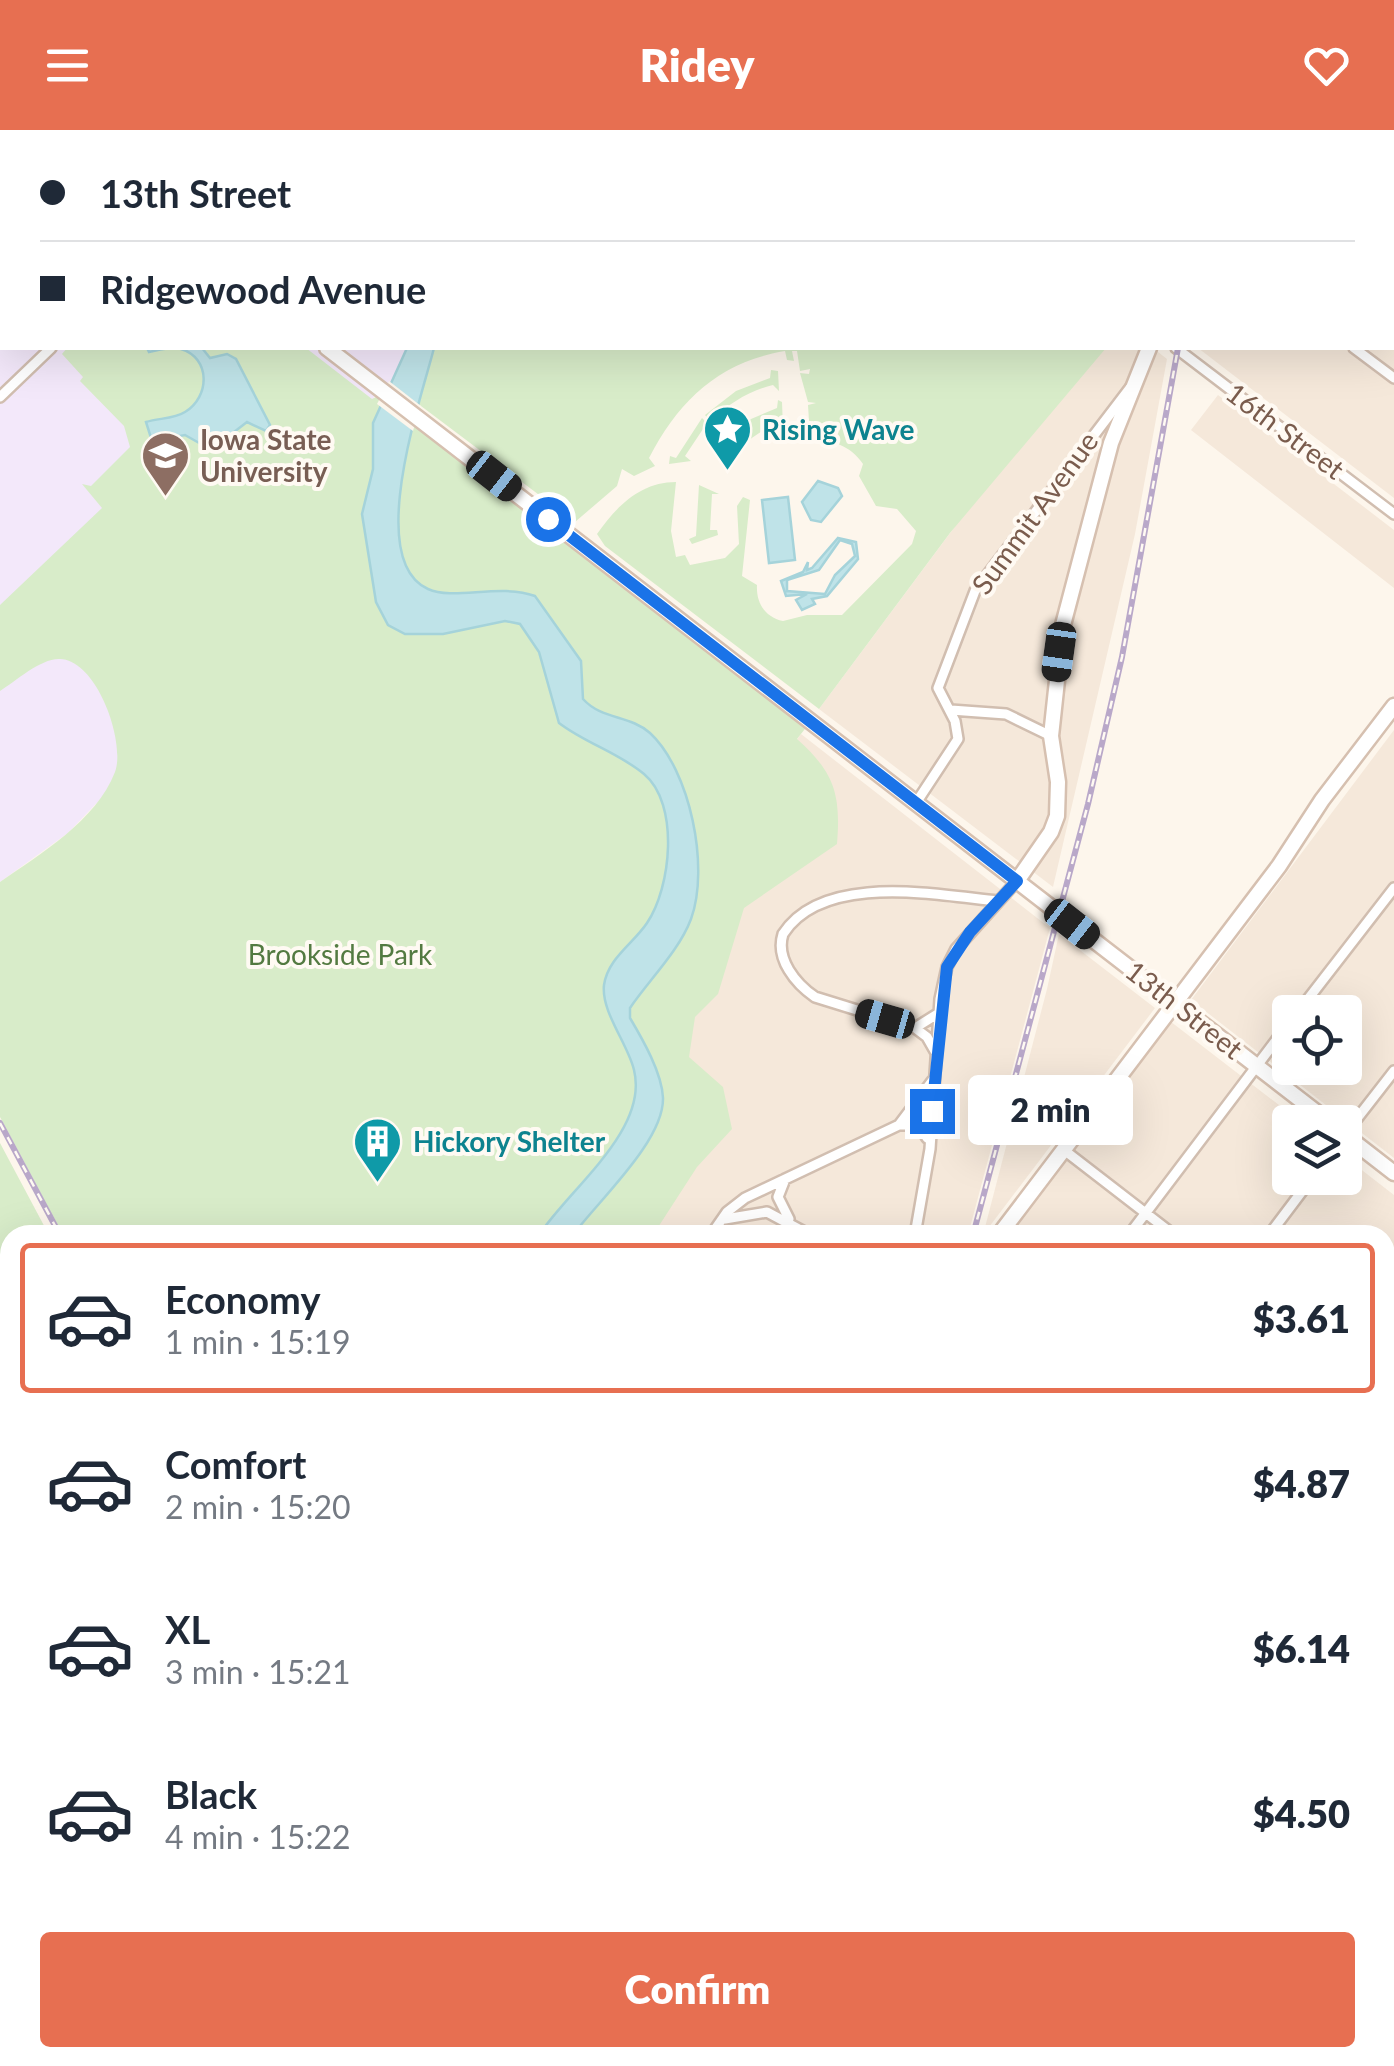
<!DOCTYPE html>
<meta charset="utf-8">
<style>
:root{--surface:#fff;--page:#f6f6f7;--text:#1f2937;--muted:#747a83;--line:#e0e1e3;--accent:#e76f51}
body{margin:0;font-family:Lato,sans-serif;background:var(--page);color:var(--text);height:100vh;display:flex;flex-direction:column;font-size:38px;white-space:nowrap}
*{box-sizing:border-box;margin:0}
p{font-size:32px;color:var(--muted)}
.icon{flex:none;width:55px;height:55px;fill:none;stroke:currentColor;stroke-width:2;stroke-linecap:round;stroke-linejoin:round}
.map{position:relative;flex:1;overflow:hidden}
.panel{position:absolute;left:0px;top:1095px;width:1395px;height:842px;display:flex;flex-direction:column;background:var(--surface);border-radius:30px 30px 0 0;box-shadow:0 10px 40px #0002}
.panel>*{flex:none}
.guide{position:absolute;left:0px;top:0px;width:1395px;height:220px;box-shadow:0 10px 40px #0002;display:grid;align-content:center;height:220px;padding:0 40px;background:var(--surface)}
.tools{position:absolute;left:1272px;top:865px;display:grid;gap:20px}
.tools a{display:grid;place-items:center;width:90px;height:90px;border-radius:10px;background:var(--surface);box-shadow:0 10px 40px #0002;font-size:50px}
.end{position:absolute;width:45px;height:45px;margin:-22px;border:12px solid #1a73e8;background:#fff;box-shadow:0 0 0 5px #fff}
.from{border-radius:50%}
.bubble{position:absolute;height:70px;border-radius:10px;background:var(--surface);box-shadow:0 10px 40px #0002;font-size:32px;font-weight:800;line-height:70px;text-align:center}
.car{position:absolute;width:30px;height:60px;margin:-30px -15px;border-radius:12px;box-shadow:0 0 8px 2px #0007;background:linear-gradient(#222 24%,#8ab4d8 0 40%,#222 0 76%,#8ab4d8 0 86%,#222 0)}
.guide b{display:flex;align-items:center;gap:35px;height:95px;font-size:38px}
.guide b+b{border-top:2px solid var(--line)}
.guide i{width:25px;height:25px;background:var(--text)}
ul{padding:18px 0 0;list-style:none}
li{display:flex;align-items:center;gap:30px;height:150px;margin:0 20px 15px;padding:0 20px;border:5px solid transparent;border-radius:10px}
li div{flex:1}
li b{display:block;font-size:38px}
li em{font-style:normal;font-weight:800}
li.on{border-color:var(--accent)}
li>.icon{width:90px;height:90px;stroke-width:1.5}
.primary-button{display:flex;gap:20px;margin-top:auto;padding:20px 40px}
.primary-button a{flex:1;height:115px;border-radius:10px;background:var(--accent);color:#fff;font-size:40px;font-weight:800;line-height:115px;text-align:center}
header{display:flex;justify-content:space-between;align-items:center;height:130px;padding:0 40px;background:var(--accent);color:#fff;font-size:45px;font-weight:800}
.map>svg:first-child{display:block}
.residential{fill:#f5e8da;fill-rule:evenodd}
.education{fill:#f3e8fa}
.green{fill:#d8ecc9}
.water{fill:#bfe3e8;stroke:#a5d3da;stroke-width:2.5;fill-rule:evenodd}
.pier{fill:#fdf6ec}
.lines{fill:none;stroke-linecap:round;stroke-linejoin:round}
.stream{stroke:#a5d3da;stroke-width:2.5}
.street-casing{stroke:#d1beb0;stroke-width:14}
.secondary-casing{stroke:#d6c0b0;stroke-width:19}
.primary-casing{stroke:#dad1cd;stroke-width:20}
.street{stroke:#fff;stroke-width:9}
.secondary{stroke:#fff;stroke-width:14}
.primary{stroke:#fbd9a5;stroke-width:15}
.rail-casing{stroke:#b9a8c9;stroke-width:6}
.rail{stroke:#fffaf3;stroke-width:2.5;stroke-dasharray:8;stroke-linecap:butt}
.route{stroke:#1a73e8;stroke-width:12}
.labels{text-anchor:middle;stroke-width:8;stroke-linejoin:round;paint-order:stroke}
.culture-label{font-size:28px;font-weight:bold;fill:#0d838f;stroke:#fffaf3;text-anchor:start}
.street-label{font-size:28px;fill:#7a5c4d;stroke:#fffaf3}
.education-label{font-size:28px;font-weight:bold;fill:#785e54;stroke:#fffaf3;text-anchor:start}
.park-label{font-size:28px;fill:#537a41;stroke:#fffaf3}
</style>
<header><svg class="icon" aria-label="menu" viewBox="0 0 24 24"><path d="M4 6h16M4 12h16M4 18h16"/></svg>Ridey<svg class="icon" aria-label="heart" viewBox="0 0 24 24"><path d="M12 20l-8-8c-3-5 5-10 8-4 3-6 11-1 8 4z"/></svg></header>
<div class="map">
<svg width="1394" height="1936" viewBox="0 0 1394 1936">
<rect width="100%" height="100%" fill="#fdf6ec"/>
<path class="residential" d="M1227,0h167v368l-196,-150h194v-216z
M1088,218h65l14,11 -32,175 -82,353 -234,-178z
M1218,265l176,135v58l-203,-158z
M1394,600v428l-203,-158zM1290,882h55v56h-55z
M801,604l249,194 -82,307h-408l68,-273z
M1059,804l96,74 -172,227 64,-246z
M1166,888l135,104h-11v56h55v-21l49,38v413l-9,12v-385h-380z
M1394,1515v105l-9,-7v-86z
M1385,1626l9,7v303h-315l6,-8h300z
M10,1653v275h385l11,8h-406v-270z
M603,1928h137l3,8h-141z
M771,1928h209l12,8h-210z
M1000,1928h61l-7,8h-43z"/>
<path class="education" d="M0,0h404l-402,2v216h405l-14,36 -13,5 -8,11 -233,359 -71,74 -68,49z
M881,0h311l-1,2z"/>
<path class="green" d="M157,0h225l-224,2z
M439,0h468l3,2h-472z
M67,218h239l66,51 6,-3 430,329 -11,14c38,34 44,56 40,105l-93,64 -26,86 -23,23 -6,40 34,30 9,42 -35,38 -44,68h-80c22,-30 81,-87 88,-121 7,-30 -16,-70 -31,-96v-10l60,-86 6,-47 -78,121 35,105 -93,134h-497l-63,-118v-235c40,-28 96,-61 115,-110 11,-30 -18,-112 -55,-113 -19,-1 -44,22 -60,32v-86l102,-97 -20,-24 9,2 39,-39 -6,-21 -44,-45 3,-4 -21,-23z
M434,218h672l-156,185 -131,176 -214,-163 -8,-12c19,-27 43,-52 79,-52l-5,49 5,26 9,-2 5,10 35,-7 14,-14 -2,-38 6,-9 7,3 -8,76 15,9c-1,18 8,32 26,36l24,-6h35l70,-71 4,-13 -19,-22 -21,-3 -17,-30 4,-12c-13,-19 -30,-23 -53,-27l-2,-32 8,-2 -8,-1 -8,-29 9,1 1,-5 -10,2 -3,-20h-5l2,10 -7,-1 -2,-9c-66,11 -106,49 -136,107l6,8 -21,10 -12,-7 -5,17 -42,36 -158,-119z
M771,240l7,1 1,20 -6,-6c-25,6 -44,19 -63,36l-5,-6 31,-24 34,-13z
M778,270l4,2 1,26 -15,-1 -31,21 -10,-10 24,-19 26,-11z
M702,288l5,5 -22,33 6,5 -22,3 1,-8 6,2z
M699,355l20,9h-7l-2,36h7l1,5 -26,9 -3,-5 7,-3z
M0,1013l49,92h-39v48l-10,-3z
M0,1173l5,1v11h5v376l-10,1z
M10,1595v50l-10,13v-61z
M456,1928l5,8 -48,-4v-4z
M511,1928h58v8h-54z"/>
<path class="water" d="M147,218h55l8,10 17,-4 9,5 34,66 -4,6 -19,-9 -22,17 -3,11 -7,2 -30,-17 -33,6 -6,-19c13,-4 28,-3 39,-10 25,-15 26,-54 -4,-63 -9,-3 -22,1 -32,3z
M407,218h27c-12,48 -70,212 -6,241 26,12 71,-6 107,7l46,65 2,38c19,21 47,16 67,34 40,37 60,134 41,186 -12,32 -42,61 -61,89v10c13,22 32,55 33,80 1,43 -65,103 -90,137h-34c30,-46 110,-105 95,-165 -6,-26 -33,-58 -30,-85 4,-27 29,-41 43,-62 24,-35 33,-119 -3,-149 -25,-21 -59,-31 -85,-51l-20,-71 -19,-28 -15,-3 -62,13h-38l-17,-9 -12,-23 -14,-88 11,-45v-46z
M818,351l20,7 4,8 -21,26 -10,-2 -9,-18z
M788,367l7,63 -26,3 -7,-63z
M838,408l18,4 2,17 -31,37 -15,3 3,5 -13,6 -6,-10 11,-6 -21,2 -5,-15 22,-9 5,-10 -1,8 5,-2zM840,410l12,4 3,12 -20,19 -10,19 -38,-3v-11l32,-10z"/>
<path class="pier" d="M389,251l32,25 -8,25 -36,-27z"/>
<g class="lines">
<path class="stream" d="M0,1183l10,1"/>
<defs>
<path id="street" d="M1283,2v-2
M1392,22l2,-8
M1392,106l2,2
M0,132l2,3
M1176,218l218,166
M1354,218l40,30
M0,267l51,-49
M951,580l55,4 45,22
M916,673l42,-64 -3,-18 -17,-33 37,-97 155,-203
M1298,882l96,-124
M939,883l-24,15 -100,-31c-19,-13 -40,-38 -32,-63 40,-62 154,-39 215,-33
M915,898l12,9 8,14
M899,995h20l8,13
M1345,1004l49,-63
M1064,1020l110,85
M785,1049l-7,18 11,22
M725,1089l42,-7 43,23
M711,1105l16,-23 18,-14 154,-73 34,-45
M915,1105l15,-86 10,-150 7,-32 9,-18 61,-68
M1129,1105l161,-213
M1269,1105l43,-57
M1385,1139l9,-12
M1385,1268l9,6
M1385,1322l9,-12
M1385,1619l9,7
M0,1666l10,-13
M1385,1816l9,7
M0,1832l10,8
M1385,1842l9,-12
M0,1922l10,-13
M126,1928l11,8
M395,1928l11,8
M990,1928l12,8
M1223,1928l11,8
M195,1936l6,-8
M892,1936l6,-8
M1314,1936l7,-8"/>
<path id="secondary" d="M133,0l1,2
M1192,2v-2
M327,218l1002,774
M1017,751l34,-49 6,-16 1,-34 -7,-46 12,-111 48,-182 38,-95
M1345,1005l49,38
M999,1105l280,-369 43,-66 72,-94
M0,1158l10,3
M753,1928l12,8"/>
<path id="primary" d="M1385,1512l9,-12
M1066,1936l7,-8"/>
</defs>
<use href="#street" class="street-casing"/>
<use href="#secondary" class="secondary-casing"/>
<use href="#primary" class="primary-casing"/>
<use href="#street" class="street"/>
<use href="#secondary" class="secondary"/>
<use href="#primary" class="primary"/>
<defs>
<path id="rail" d="M1216,2v-2
M0,993l60,112
M973,1105l115,-431 34,-147 56,-309
M458,1928l6,8
M503,1928l4,8
M575,1936v-8"/>
</defs>
<use href="#rail" class="rail-casing"/>
<use href="#rail" class="rail"/>
</g>
<g class="lines">
<path class="route" d="M548,389l469,362 -47,51 -23,35 -15,144"/>
</g>
<defs>
<symbol id="sight-pin" viewBox="-11 -11 22 30"><path d="M0 17L-7.5 6A9.5 9.5 0 1 1 7.5 6Z" fill="#0f9aa8" stroke="#fffaf3"/><path d="M0-6L1.8-2.2L6-1.7L2.9 1.2L3.7 5.4L0 3.3L-3.7 5.4L-2.9 1.2L-6-1.7L-1.8-2.2Z" fill="#fff"/></symbol>
<symbol id="university-pin" viewBox="-11 -11 22 30"><path d="M0 17L-7.5 6A9.5 9.5 0 1 1 7.5 6Z" fill="#8d6e63" stroke="#fffaf3"/><path d="M0-5L7-2L0 1L-7-2ZM-4 1L0 2.5L4 1V4Q0 6-4 4Z" fill="#fff"/></symbol>
<symbol id="building-pin" viewBox="-11 -11 22 30"><path d="M0 17L-7.5 6A9.5 9.5 0 1 1 7.5 6Z" fill="#0f9aa8" stroke="#fffaf3"/><path d="M-4-6H4V6H1V3H-1V6H-4ZM-2.5-4.3h1.7v1.8h-1.7ZM.8-4.3h1.7v1.8H.8ZM-2.5-1h1.7V.8h-1.7ZM.8-1h1.7V.8H.8Z" fill="#fff"/></symbol>
</defs>
<g fill-rule="evenodd">
<use href="#sight-pin" x="700" y="272" width="55" height="75"/>
<use href="#university-pin" x="138" y="298" width="55" height="75"/>
<use href="#building-pin" x="350" y="984" width="55" height="75"/>
</g>
<g class="labels">
<g class="culture-label">
<text x="762" y="310">Rising Wave</text>
<text x="413" y="1022">Hickory Shelter</text>
</g>
<g class="street-label">
<text transform="translate(1285 301) rotate(37)" y="10">16th Street</text>
<text transform="translate(1035 383) rotate(-54)" y="10">Summit Avenue</text>
<text transform="translate(1184 880) rotate(38)" y="10">13th Street</text>
</g>
<g class="education-label">
<text x="200" y="320">Iowa State<tspan x="200" dy="32">University</tspan></text>
</g>
<g class="park-label">
<text x="340" y="835">Brookside Park</text>
</g>
</g>
</svg>
<div class="tools">
<a><svg class="icon" aria-label="locate" viewBox="0 0 24 24"><circle cx="12" cy="12" r="6"/><path d="M12 2v4M12 18v4M2 12h4M18 12h4"/></svg></a>
<a><svg class="icon" aria-label="layers" viewBox="0 0 24 24"><path d="M12 4l9 5-9 5-9-5zM3 14l9 5 9-5"/></svg></a>
</div>
<i class="end from" style="left:548px;top:389px"></i>
<i class="end" style="left:932px;top:981px"></i>
<div class="bubble" style="left:968px;top:945px;width:165px">2 min</div>
<i class="car" style="left:494px;top:346px;rotate:128deg"></i>
<i class="car" style="left:1059px;top:522px;rotate:188deg"></i>
<i class="car" style="left:1072px;top:794px;rotate:128deg"></i>
<i class="car" style="left:885px;top:889px;rotate:286deg"></i>
<div class="guide">
<b><i class="from"></i>13th Street</b>
<b><i></i>Ridgewood Avenue</b>
</div>
<section class="panel">
<ul>
<li class="on"><svg class="icon" aria-label="car" viewBox="0 0 24 24"><path d="M5 17H2v-5l4-1 3-4h7l3 4 3 1v5h-3M9 17h6M6 11h13"/><circle cx="7" cy="17" r="2"/><circle cx="17" cy="17" r="2"/></svg><div><b>Economy</b><p>1 min · 15:19</p></div><em>$3.61</em></li>
<li><svg class="icon" aria-label="car" viewBox="0 0 24 24"><path d="M5 17H2v-5l4-1 3-4h7l3 4 3 1v5h-3M9 17h6M6 11h13"/><circle cx="7" cy="17" r="2"/><circle cx="17" cy="17" r="2"/></svg><div><b>Comfort</b><p>2 min · 15:20</p></div><em>$4.87</em></li>
<li><svg class="icon" aria-label="car" viewBox="0 0 24 24"><path d="M5 17H2v-5l4-1 3-4h7l3 4 3 1v5h-3M9 17h6M6 11h13"/><circle cx="7" cy="17" r="2"/><circle cx="17" cy="17" r="2"/></svg><div><b>XL</b><p>3 min · 15:21</p></div><em>$6.14</em></li>
<li><svg class="icon" aria-label="car" viewBox="0 0 24 24"><path d="M5 17H2v-5l4-1 3-4h7l3 4 3 1v5h-3M9 17h6M6 11h13"/><circle cx="7" cy="17" r="2"/><circle cx="17" cy="17" r="2"/></svg><div><b>Black</b><p>4 min · 15:22</p></div><em>$4.50</em></li>
</ul>
<div class="primary-button"><a>Confirm</a></div>
</section>
</div>
